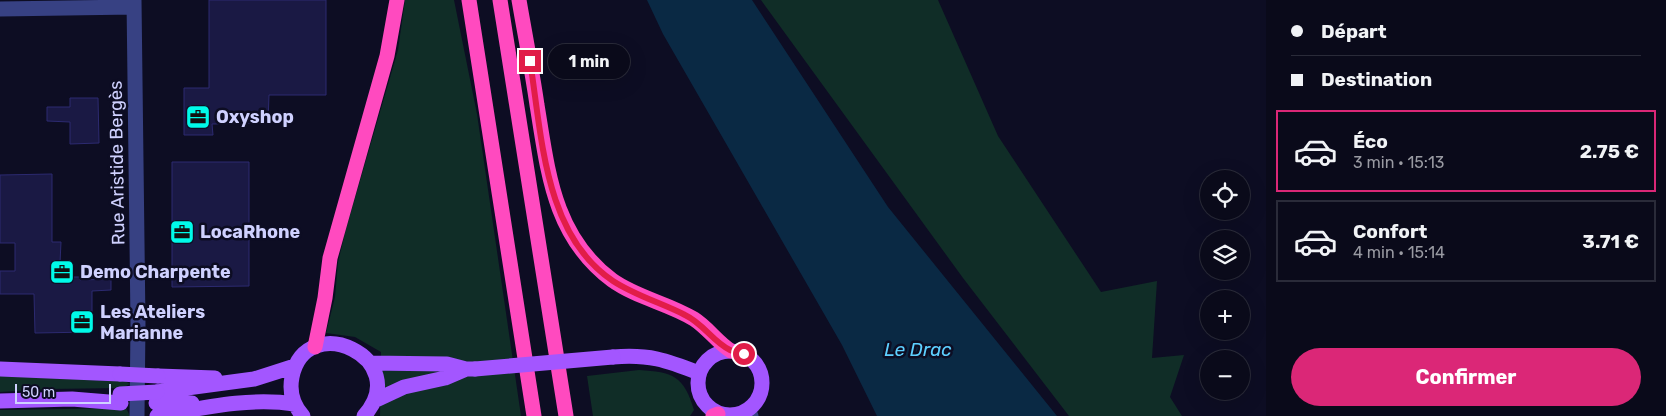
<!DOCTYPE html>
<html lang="fr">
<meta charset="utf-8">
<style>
:root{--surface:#0a0a1a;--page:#181827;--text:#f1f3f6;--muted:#999aa2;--line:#2a2b39;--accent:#db2777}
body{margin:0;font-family:Rubik,sans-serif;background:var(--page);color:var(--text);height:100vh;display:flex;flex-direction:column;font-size:19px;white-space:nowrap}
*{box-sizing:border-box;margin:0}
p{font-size:16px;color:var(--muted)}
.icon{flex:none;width:28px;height:28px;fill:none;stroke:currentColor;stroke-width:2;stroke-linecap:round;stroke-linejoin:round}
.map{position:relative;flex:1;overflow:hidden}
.sheet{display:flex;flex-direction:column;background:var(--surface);width:400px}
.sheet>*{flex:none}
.hud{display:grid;align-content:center;height:110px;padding:0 25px;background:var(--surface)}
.controls{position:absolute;left:1200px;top:170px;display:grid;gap:10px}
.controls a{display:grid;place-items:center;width:50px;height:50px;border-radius:50%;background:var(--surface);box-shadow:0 5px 20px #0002,0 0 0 1px var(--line);font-size:25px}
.scale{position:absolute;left:15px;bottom:12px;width:96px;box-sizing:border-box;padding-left:5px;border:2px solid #cfd1ff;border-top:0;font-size:14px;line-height:18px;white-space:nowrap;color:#cfd1ff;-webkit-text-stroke:4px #0d0d23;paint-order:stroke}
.end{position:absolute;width:22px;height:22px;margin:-11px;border:6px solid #e11d48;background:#fff;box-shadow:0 0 0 2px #fff}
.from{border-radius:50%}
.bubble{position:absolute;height:35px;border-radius:18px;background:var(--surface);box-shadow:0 5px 20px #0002,0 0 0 1px var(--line);font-size:16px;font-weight:700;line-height:35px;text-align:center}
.hud b{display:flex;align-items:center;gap:18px;height:48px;font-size:19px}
.hud b+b{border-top:1px solid var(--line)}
.hud i{width:12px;height:12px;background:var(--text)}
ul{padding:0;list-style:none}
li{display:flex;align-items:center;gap:15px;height:82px;margin:0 10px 8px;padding:0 15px;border:2px solid var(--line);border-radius:0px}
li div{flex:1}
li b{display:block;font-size:19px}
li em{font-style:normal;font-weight:700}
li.current{border-color:var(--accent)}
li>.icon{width:45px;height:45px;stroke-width:1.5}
.primary-button{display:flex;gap:10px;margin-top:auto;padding:10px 25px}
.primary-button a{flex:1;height:58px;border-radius:30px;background:var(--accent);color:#fff;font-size:20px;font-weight:700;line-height:58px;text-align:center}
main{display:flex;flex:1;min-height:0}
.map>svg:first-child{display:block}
.green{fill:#102d27}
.water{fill:#0a2944}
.building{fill:#1a1944;stroke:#2c2a70}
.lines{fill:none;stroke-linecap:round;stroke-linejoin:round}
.minor{stroke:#374183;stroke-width:15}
.major{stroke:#a356ff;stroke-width:15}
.highway{stroke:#ff4abf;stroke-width:15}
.major-bridge{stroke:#a356ff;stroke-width:15}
.route{stroke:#e11d48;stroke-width:6}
.labels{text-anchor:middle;stroke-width:5;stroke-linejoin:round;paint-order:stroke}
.poi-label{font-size:18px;font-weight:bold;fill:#cfd1ff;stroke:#0d0d23;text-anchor:start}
.street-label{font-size:18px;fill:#cfd1ff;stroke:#0d0d23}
.water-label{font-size:19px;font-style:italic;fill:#5dcfff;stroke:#0d0d23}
</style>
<main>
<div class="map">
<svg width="1266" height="416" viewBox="0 0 1266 416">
<rect width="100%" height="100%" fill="#0d0d23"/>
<path class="green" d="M405,0h49l23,114 44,302h-141l1,-64 -26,-15 -29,-4 9,-36 3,-35 8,-33 52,-179z
M761,0h177l60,136 103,156 56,-11 -5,77 32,-3 -14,42 12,19h-113l-106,-138z
M639,370c34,2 45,6 55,40l-4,6h-97l-6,-40z
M0,373l122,6 8,5 -8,4 -73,1 -49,3z
M126,408l4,8h-130v-6z"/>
<path class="water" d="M647,0h105l136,207 169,209h-180l-35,-71 -179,-311z"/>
<path class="building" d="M209,0h117v95h-57l-1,28 -56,1 1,11h-29v-47h25z
M70,98h28l1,45 -29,1v-22l-23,-1v-14h23z
M172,162h77v124l-77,1z
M52,174v68h9l-1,21 10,-1v15h10v3l31,-1v11l-19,1v41l-57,1 -1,-39h-34v-23h15v-28h-15v-68z"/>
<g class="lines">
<path class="minor" d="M134,0l4,324 -1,92
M0,9l134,-2
M748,410l3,6"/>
<path class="major" d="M698 383a32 32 0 1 1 64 0a32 32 0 1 1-64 0Z
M613,357c36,-3 53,3 86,16
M370,363l77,1 19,5h9
M0,369l120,5
M158,376l57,2
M157,392l97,-13 41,-13
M0,401l72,-2 49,4
M374,401l30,-14 41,-9 21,-9
M156,403h36
M157,416c46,-8 91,-19 138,-12
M303,416c-10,-11 -14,-24 -11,-39 14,-69 123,-18 72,39"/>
<path class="highway" d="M469,0l65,416
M500,0l66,416
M519,0c6,35 13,70 18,105 11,66 16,131 75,175 25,18 56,23 82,39 14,9 23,23 37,32
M315,347l10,-49 5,-40 57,-202 10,-56
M713,416l5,-2"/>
<path class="major-bridge" d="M475,369l138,-12
M120,374l38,2
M120,394l37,-2"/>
</g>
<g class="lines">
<path class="route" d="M530,61c12,75 14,174 83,220 23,15 49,22 72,34 19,9 28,27 45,35 4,2 9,3 14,4"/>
</g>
<defs>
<symbol id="office-square" viewBox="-11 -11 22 22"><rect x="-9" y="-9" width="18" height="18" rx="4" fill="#00fae9" stroke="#0d0d23"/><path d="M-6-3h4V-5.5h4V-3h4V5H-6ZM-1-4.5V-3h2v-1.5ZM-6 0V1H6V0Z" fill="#111"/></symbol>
</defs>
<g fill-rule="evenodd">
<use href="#office-square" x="184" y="103" width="28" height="28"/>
<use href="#office-square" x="168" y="218" width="28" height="28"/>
<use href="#office-square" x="48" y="258" width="28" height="28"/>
<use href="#office-square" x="68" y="308" width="28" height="28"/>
</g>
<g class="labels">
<g class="poi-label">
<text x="216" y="123">Oxyshop</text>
<text x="200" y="238">LocaRhone</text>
<text x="80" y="278">Demo Charpente</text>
<text x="100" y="318">Les Ateliers<tspan x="100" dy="21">Marianne</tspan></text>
</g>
<g class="street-label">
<text transform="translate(117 163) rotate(-91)" y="6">Rue Aristide Bergès</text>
</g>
<g class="water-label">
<text x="918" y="356">Le Drac</text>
</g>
</g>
</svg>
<div class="controls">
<a><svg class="icon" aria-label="locate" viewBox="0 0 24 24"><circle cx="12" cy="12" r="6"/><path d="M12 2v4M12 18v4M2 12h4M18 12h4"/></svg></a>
<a><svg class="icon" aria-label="layers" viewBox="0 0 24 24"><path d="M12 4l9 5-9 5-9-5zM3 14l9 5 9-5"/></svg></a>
<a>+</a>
<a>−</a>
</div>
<div class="scale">50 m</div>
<i class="end from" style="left:744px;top:354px"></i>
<i class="end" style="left:530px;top:61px"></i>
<div class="bubble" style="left:548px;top:44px;width:82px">1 min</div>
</div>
<section class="sheet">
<div class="hud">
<b><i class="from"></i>Départ</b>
<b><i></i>Destination</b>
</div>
<ul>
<li class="current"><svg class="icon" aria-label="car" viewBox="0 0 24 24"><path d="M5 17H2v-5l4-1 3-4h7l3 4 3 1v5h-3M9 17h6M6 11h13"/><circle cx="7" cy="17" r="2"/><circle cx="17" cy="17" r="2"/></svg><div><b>Éco</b><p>3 min · 15:13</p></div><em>2.75 €</em></li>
<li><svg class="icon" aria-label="car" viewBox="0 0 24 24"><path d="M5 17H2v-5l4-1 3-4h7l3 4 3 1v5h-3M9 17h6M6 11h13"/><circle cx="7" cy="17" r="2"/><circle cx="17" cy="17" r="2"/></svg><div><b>Confort</b><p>4 min · 15:14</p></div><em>3.71 €</em></li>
</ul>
<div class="primary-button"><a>Confirmer</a></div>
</section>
</main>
